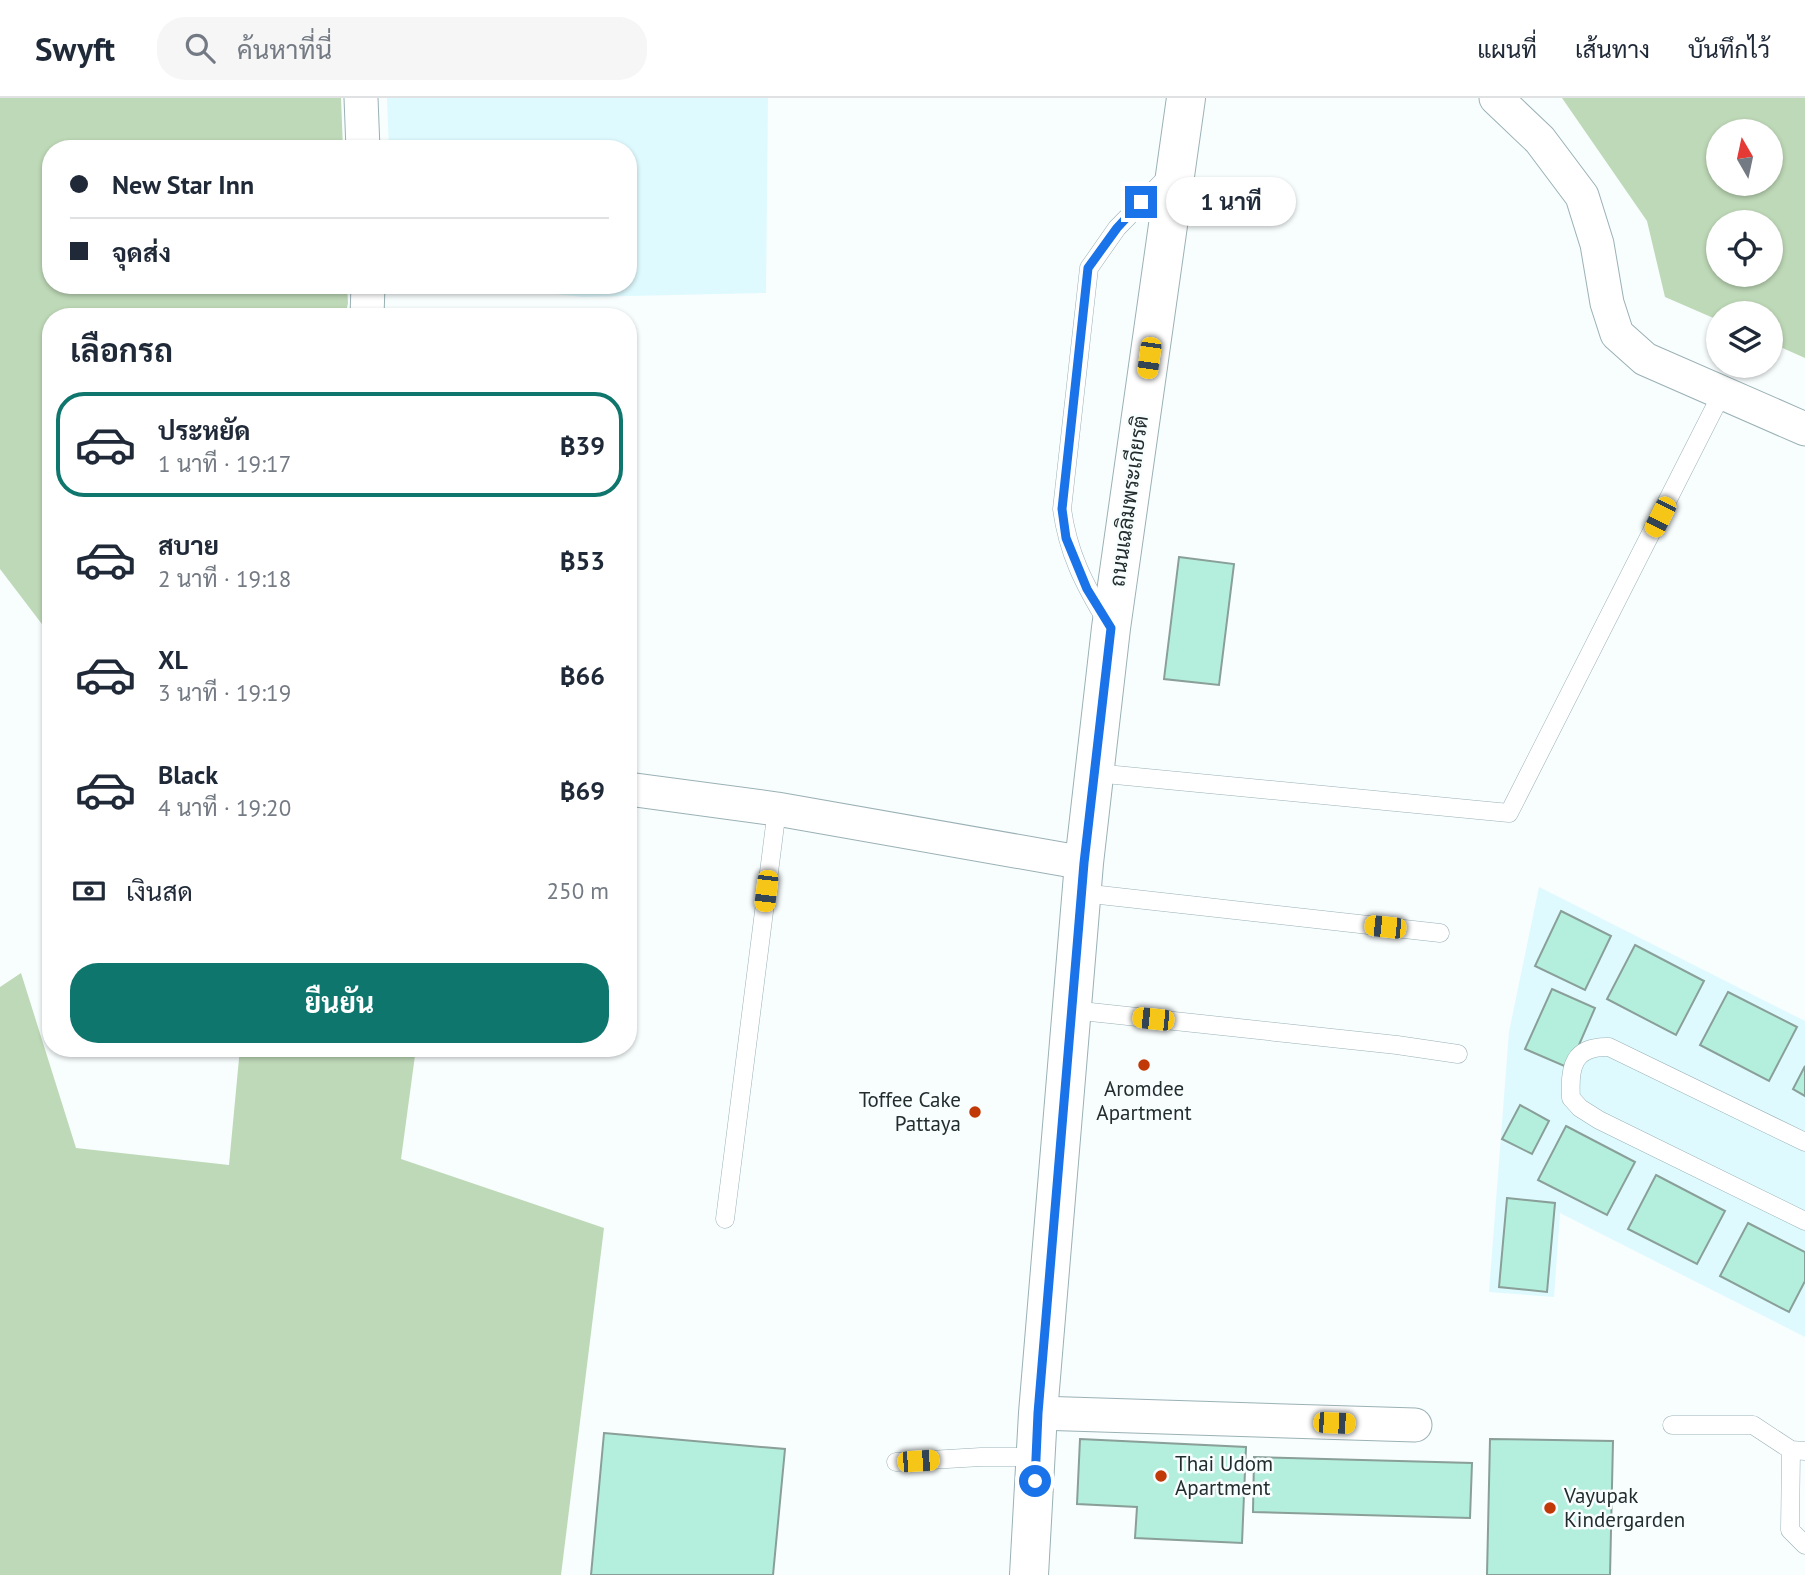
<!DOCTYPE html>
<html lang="th">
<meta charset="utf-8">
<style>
:root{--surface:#fff;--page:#f6f6f7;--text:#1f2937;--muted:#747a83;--line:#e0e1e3;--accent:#0f766e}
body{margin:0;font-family:"PT Sans",Sarabun,sans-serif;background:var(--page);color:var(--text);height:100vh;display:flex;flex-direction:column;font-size:26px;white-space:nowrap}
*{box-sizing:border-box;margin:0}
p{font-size:23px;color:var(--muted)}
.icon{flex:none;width:38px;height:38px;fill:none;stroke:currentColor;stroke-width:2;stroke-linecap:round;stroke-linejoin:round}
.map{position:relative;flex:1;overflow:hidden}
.side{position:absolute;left:42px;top:210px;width:595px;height:749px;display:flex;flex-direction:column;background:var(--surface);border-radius:28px;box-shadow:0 2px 5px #0004}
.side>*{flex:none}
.guide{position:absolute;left:42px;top:42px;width:595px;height:154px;border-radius:28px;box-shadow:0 2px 5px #0004;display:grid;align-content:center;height:154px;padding:0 28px;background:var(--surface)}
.needle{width:46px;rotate:351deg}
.fabs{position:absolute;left:1706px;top:21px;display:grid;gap:14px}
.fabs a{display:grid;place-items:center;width:77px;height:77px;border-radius:50%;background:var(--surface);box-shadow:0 2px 5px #0004;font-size:35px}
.end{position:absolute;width:32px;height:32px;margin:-16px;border:9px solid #1a73e8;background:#fff;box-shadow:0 0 0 4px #fff}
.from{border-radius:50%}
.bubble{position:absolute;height:49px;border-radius:24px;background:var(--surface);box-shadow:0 2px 5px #0004;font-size:23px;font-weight:700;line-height:49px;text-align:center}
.car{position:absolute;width:21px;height:42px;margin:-21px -10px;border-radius:9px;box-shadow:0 0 5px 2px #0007;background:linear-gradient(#f5c518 24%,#345 0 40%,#f5c518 0 76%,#345 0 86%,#f5c518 0)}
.guide b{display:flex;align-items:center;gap:24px;height:66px;font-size:26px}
.guide b+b{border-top:2px solid var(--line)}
.guide i{width:18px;height:18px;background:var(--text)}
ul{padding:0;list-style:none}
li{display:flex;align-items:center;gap:21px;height:105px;margin:0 14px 10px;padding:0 14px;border:4px solid transparent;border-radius:28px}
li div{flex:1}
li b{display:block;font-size:26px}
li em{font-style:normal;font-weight:700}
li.active{border-color:var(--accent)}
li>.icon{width:63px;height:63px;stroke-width:1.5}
h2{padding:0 28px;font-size:32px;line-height:84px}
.pay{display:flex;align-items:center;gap:18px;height:77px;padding:0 28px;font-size:26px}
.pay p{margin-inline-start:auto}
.cta{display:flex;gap:14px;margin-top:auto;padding:14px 28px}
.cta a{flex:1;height:80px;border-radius:28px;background:var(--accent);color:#fff;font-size:28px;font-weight:700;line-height:80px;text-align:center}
header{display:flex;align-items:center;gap:42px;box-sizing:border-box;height:98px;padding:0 35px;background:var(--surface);border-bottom:2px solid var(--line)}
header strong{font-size:33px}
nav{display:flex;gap:38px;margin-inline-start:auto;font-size:24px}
.search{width:490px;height:63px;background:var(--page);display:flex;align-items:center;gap:18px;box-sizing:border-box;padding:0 24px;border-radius:28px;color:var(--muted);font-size:26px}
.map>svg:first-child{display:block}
.built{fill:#defafe}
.green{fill:#bed9b7;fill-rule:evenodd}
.building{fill:#b4efdd;stroke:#899f98;stroke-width:2}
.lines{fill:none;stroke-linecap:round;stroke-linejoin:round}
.service-casing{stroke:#9ab1b5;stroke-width:19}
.minor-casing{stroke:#9ab1b5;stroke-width:35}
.tertiary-casing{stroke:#9ab1b5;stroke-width:40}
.service{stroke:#fff;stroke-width:18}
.minor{stroke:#fff;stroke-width:33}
.tertiary{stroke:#fff;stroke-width:38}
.route{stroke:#1a73e8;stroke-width:9}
.poi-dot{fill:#c13906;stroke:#f8fdfe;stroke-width:2.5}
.labels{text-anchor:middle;stroke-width:5;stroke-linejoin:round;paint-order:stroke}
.street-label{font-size:21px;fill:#232d2e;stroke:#f8fdfe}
.poi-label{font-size:21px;fill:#232d2e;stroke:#f8fdfe;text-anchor:start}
</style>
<header>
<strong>Swyft</strong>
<div class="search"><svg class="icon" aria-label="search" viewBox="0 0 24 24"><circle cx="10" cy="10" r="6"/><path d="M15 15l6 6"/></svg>ค้นหาที่นี่</div>
<nav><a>แผนที่</a><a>เส้นทาง</a><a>บันทึกไว้</a></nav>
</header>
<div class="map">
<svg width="1805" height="1477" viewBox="0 0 1805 1477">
<rect width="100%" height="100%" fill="#f8fdfe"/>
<path class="built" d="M387,0h381l-2,195 -183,4 -111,-12h156v-136h-239z
M1539,789l266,134v316l-245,-124 -6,84 -65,-5 20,-260z"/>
<path class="green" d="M0,0h341l2,51h-292v136h296l1,18 -3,14h-294v319l-51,-67z
M1562,0h243v260l-34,-15v-30h-53v7l-53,-23 -18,-76zM1718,33h53v53h-53zM1718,124h53v53h-53z
M21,875l55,175 153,17 11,-117h176l-15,111 203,69 -43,347h-561v-588z"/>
<path class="building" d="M1179,459l55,7 -15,121 -55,-6z
M1561,813l50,25 -26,54 -50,-24z
M1635,847l69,36 -28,54 -69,-36z
M1552,891l43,19 -26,60 -44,-19z
M1728,894l69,35 -28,54 -69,-36z
M1805,968v30l-12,-7z
M1520,1007l29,16 -17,33 -30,-15z
M1566,1028l69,36 -28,53 -69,-35z
M1656,1077l69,36 -28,53 -69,-35z
M1507,1100l48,5 -8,89 -48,-5z
M1748,1125l57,29v29l-16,31 -69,-36z
M604,1335l181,16 -12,126h-182z
M1080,1341l166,8 -4,96 -107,-5 2,-31 -60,-3z
M1490,1341l123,2 -3,134h-123z
M1254,1359l218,6 -2,55 -217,-6z"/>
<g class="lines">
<defs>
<path id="service" d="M1107,524c-23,-38 -39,-69 -45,-113l27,-241 28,-40 53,-54
M1095,675l414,40 213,-420
M1082,795l358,40
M1072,912l325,35 61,9
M1805,1044l-196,-95c-36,-1 -40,20 -38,51l9,10 19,12 206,101
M725,1121l52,-410
M1672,1327h81l38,25
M1805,1353l-14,-1 -1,80 15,15
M896,1364l85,-5h56"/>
<path id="minor" d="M361,0l2,51
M1496,0l44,42 42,56 15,48 10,59 10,31 28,25 160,70
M367,219l1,-32
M628,691l149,20 307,54
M1038,1315l377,12"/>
<path id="tertiary" d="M1029,1477l9,-162 46,-550 27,-235 75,-530"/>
</defs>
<use href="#service" class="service-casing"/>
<use href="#minor" class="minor-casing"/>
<use href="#tertiary" class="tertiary-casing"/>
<use href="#service" class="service"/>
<use href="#minor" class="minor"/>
<use href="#tertiary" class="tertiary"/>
</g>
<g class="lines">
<path class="route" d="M1035,1383l3,-68 46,-550 27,-235 -24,-39 -21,-51 -4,-29 26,-241 29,-40 24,-26"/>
</g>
<g class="poi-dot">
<circle cx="1144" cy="967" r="7"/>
<circle cx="975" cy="1014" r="7"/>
<circle cx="1161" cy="1378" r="7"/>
<circle cx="1550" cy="1410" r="7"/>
</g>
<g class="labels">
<g class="street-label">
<text transform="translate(1129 403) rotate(-82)" y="7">ถนนเฉลิมพระเกียรติ</text>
</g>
<g class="poi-label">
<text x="1144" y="998" text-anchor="middle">Aromdee<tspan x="1144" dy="24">Apartment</tspan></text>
<text x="961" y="1009" text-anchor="end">Toffee Cake<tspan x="961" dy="24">Pattaya</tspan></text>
<text x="1175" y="1373">Thai Udom<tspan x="1175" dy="24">Apartment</tspan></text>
<text x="1564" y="1405">Vayupak<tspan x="1564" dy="24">Kindergarden</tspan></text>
</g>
</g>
</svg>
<div class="fabs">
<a><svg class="needle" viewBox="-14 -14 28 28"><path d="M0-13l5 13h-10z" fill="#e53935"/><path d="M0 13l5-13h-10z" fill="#747a83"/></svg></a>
<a><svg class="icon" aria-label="locate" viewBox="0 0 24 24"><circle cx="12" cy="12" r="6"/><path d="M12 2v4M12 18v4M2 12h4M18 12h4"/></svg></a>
<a><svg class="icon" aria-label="layers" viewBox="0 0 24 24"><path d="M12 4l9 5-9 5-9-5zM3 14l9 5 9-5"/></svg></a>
</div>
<i class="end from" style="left:1035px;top:1383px"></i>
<i class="end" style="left:1141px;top:104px"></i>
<div class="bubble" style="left:1166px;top:79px;width:130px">1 นาที</div>
<i class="car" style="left:1149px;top:260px;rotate:188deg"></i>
<i class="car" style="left:1660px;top:419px;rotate:207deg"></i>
<i class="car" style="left:766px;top:793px;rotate:187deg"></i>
<i class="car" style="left:1385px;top:829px;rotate:276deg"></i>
<i class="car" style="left:1153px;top:921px;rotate:276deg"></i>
<i class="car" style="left:1334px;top:1325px;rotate:92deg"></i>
<i class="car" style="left:918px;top:1363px;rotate:86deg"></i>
<div class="guide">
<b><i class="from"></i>New Star Inn</b>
<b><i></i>จุดส่ง</b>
</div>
<section class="side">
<h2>เลือกรถ</h2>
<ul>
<li class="active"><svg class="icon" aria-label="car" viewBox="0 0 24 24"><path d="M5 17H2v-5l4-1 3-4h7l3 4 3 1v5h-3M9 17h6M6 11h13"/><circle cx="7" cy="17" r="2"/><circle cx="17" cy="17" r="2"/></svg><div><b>ประหยัด</b><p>1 นาที · 19:17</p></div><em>฿39</em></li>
<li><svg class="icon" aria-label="car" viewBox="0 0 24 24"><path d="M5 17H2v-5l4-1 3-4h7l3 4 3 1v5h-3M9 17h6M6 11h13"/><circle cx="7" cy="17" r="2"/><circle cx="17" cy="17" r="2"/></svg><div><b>สบาย</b><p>2 นาที · 19:18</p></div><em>฿53</em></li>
<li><svg class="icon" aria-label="car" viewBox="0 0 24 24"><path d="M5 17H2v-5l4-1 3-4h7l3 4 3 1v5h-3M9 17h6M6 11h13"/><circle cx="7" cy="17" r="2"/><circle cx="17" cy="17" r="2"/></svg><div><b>XL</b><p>3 นาที · 19:19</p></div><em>฿66</em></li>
<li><svg class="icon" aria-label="car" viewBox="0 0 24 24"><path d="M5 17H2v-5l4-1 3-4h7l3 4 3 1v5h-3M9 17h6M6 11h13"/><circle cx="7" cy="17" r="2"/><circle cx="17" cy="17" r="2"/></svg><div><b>Black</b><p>4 นาที · 19:20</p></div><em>฿69</em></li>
</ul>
<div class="pay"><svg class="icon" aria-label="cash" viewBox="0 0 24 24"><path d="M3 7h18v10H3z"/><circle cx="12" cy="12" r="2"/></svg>เงินสด<p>250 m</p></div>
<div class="cta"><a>ยืนยัน</a></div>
</section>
</div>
